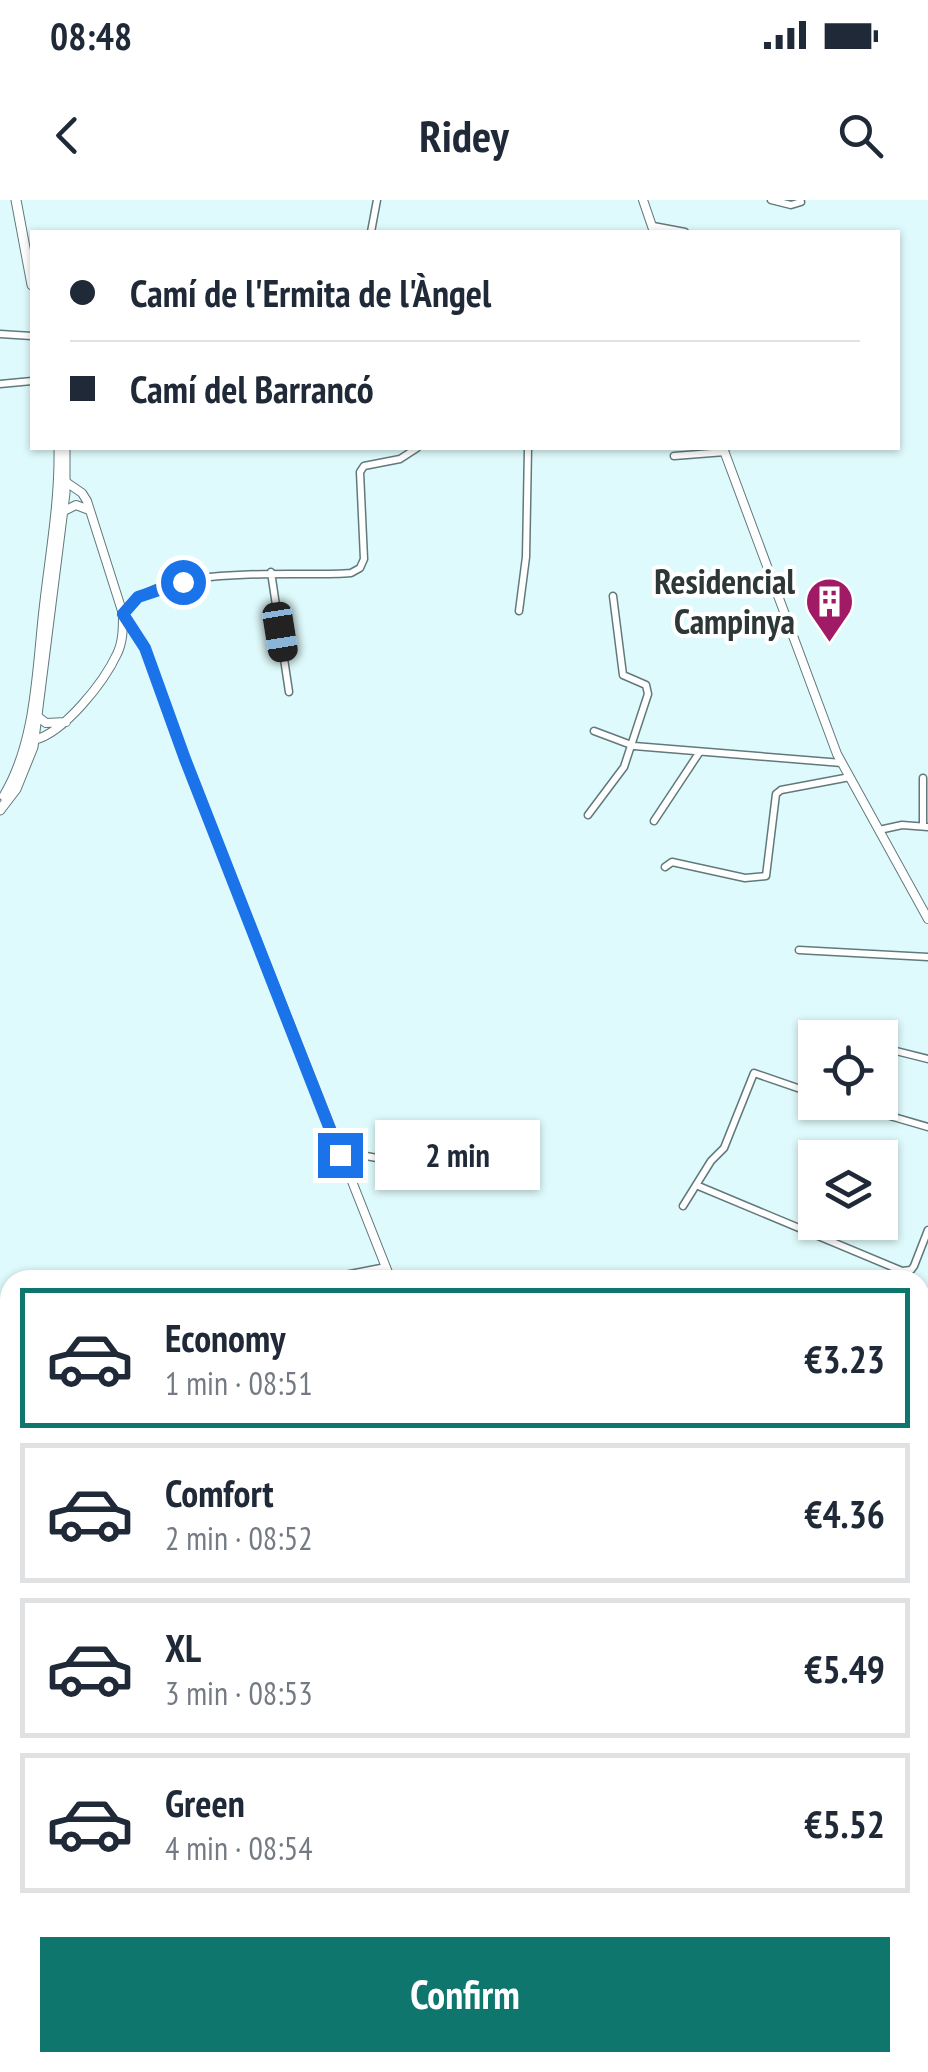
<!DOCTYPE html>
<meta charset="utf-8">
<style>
:root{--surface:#fff;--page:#f2f2f3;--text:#1f2937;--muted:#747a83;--line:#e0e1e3;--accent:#0f766e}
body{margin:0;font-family:"PT Sans Narrow",sans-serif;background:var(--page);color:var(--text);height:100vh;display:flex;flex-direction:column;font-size:38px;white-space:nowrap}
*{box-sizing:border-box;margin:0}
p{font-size:32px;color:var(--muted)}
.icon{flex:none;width:55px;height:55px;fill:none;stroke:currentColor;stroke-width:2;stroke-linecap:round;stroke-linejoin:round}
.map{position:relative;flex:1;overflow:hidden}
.sheet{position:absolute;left:0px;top:1070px;width:930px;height:802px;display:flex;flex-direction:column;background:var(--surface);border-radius:30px 30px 0 0;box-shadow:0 2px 8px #0004}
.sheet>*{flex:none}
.hud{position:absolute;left:30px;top:30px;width:870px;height:220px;border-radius:0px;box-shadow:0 2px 8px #0004;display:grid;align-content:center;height:220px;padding:0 40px;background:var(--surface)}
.fabs{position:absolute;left:798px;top:820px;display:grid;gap:20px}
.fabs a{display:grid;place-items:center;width:100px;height:100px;border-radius:0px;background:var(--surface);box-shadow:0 2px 8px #0004;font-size:50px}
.end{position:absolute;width:45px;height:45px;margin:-22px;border:12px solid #1a73e8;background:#fff;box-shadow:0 0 0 5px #fff}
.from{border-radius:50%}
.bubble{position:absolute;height:70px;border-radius:0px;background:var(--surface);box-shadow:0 2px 8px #0004;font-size:32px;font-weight:600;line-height:70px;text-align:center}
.car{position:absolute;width:30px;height:60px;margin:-30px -15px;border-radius:12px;box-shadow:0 0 8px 2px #0007;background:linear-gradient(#222 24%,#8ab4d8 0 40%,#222 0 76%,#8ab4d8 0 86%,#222 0)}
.hud b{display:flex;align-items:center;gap:35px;height:95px;font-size:38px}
.hud b+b{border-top:2px solid var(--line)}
.hud i{width:25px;height:25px;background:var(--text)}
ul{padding:18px 0 0;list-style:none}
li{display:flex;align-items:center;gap:30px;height:140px;margin:0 20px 15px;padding:0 20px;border:5px solid var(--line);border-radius:0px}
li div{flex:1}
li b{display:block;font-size:38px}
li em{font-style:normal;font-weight:600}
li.active{border-color:var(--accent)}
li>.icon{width:90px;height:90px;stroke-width:1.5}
.button{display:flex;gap:20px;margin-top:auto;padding:20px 40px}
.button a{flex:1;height:115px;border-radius:0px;background:var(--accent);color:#fff;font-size:40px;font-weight:600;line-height:115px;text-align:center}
.status{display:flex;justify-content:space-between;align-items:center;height:70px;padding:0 50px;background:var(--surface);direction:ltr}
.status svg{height:28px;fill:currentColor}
header{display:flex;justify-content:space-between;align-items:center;height:130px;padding:0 40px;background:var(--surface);font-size:45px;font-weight:600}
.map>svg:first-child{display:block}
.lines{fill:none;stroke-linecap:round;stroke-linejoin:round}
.minor-casing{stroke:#61797b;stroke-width:9}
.tertiary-casing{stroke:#61797b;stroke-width:10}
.secondary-casing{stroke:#61797b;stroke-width:11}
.minor{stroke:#fff;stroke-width:6}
.tertiary{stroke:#fff;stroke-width:8}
.secondary{stroke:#fff;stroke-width:9}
.route{stroke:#1a73e8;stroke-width:12}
.labels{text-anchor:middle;stroke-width:8;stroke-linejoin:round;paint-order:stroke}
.poi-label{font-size:35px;font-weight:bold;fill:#2d3738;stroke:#fff;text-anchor:end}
</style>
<div class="status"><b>08:48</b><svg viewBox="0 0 49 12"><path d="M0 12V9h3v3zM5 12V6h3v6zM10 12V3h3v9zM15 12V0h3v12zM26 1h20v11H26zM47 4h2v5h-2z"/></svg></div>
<header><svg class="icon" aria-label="back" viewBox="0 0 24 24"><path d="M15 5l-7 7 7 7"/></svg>Ridey<svg class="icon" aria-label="search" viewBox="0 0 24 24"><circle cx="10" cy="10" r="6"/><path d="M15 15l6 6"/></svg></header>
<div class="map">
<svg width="928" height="1872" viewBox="0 0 928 1872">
<rect width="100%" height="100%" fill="#dffafc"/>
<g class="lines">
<defs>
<path id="minor" d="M771,0l20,5 10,-3
M653,26l32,6
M371,32l6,-32
M0,134l32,2
M0,184l32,-3
M674,256l51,-4
M271,372l18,120
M519,411l7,-54 2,-109
M123,414c29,-53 176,-36 228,-41l9,-5 4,-9 -4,-87 4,-6 36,-7 17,-11
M594,531l40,15 208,17
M923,578v48
M588,615l36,-48 24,-73 -2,-9 -23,-10 -10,-79
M654,621l45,-68
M879,630l23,-5 26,2
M665,667l7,-5 73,16 21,-2 10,-82 5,-4 69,-13
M799,750l129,7
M884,848l44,11
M842,902l86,25
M350,977l16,-21 88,16
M696,985l206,86 9,-1 3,-4 14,-36
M683,1006l28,-45 13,-13 30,-75 61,21
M319,1080l67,-13
M920,1163l8,5
M0,1217l10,9
M920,1372l8,6
M920,1642l8,-1"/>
<path id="tertiary" d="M643,0l11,32
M723,248l114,306 91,165
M66,282l16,11 5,8 36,113 22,34 40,111 206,521
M62,312l14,-7 13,5
M37,516l9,7 20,-1
M34,540c30,-7 70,-58 83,-86 6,-12 6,-26 6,-40
M650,1862l5,10"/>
<path id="secondary" d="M16,0l16,85
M4,596c34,-56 33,-132 41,-195 6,-51 15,-102 14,-153
M0,610l16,-21 17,-42 32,-254v-45"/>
</defs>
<use href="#minor" class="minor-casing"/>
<use href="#tertiary" class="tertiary-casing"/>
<use href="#secondary" class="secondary-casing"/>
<use href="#minor" class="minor"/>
<use href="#tertiary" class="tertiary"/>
<use href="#secondary" class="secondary"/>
</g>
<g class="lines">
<path class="route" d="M183,382l-45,15 -15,17 22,34 40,111 155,396"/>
</g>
<defs>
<symbol id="building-pin" viewBox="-11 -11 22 30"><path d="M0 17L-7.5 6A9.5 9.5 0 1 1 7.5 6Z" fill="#a11a66" stroke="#fff"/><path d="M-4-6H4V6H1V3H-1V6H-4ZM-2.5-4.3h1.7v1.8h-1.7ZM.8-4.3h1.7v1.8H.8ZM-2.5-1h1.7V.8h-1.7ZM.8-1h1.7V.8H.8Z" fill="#fff"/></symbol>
</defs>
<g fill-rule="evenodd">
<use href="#building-pin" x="802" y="374" width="55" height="75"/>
</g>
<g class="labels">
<g class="poi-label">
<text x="795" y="394">Residencial<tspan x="795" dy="40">Campinya</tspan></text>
</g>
</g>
</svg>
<div class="fabs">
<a><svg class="icon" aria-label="locate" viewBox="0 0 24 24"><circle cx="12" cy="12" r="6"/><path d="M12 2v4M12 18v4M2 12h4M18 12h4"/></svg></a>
<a><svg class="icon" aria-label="layers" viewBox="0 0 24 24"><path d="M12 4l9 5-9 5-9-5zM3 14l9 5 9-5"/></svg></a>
</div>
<i class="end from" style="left:183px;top:382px"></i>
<i class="end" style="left:340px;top:955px"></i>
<div class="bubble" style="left:375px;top:920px;width:165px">2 min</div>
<i class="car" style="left:280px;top:432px;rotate:171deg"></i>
<div class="hud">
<b><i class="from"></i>Camí de l'Ermita de l'Àngel</b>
<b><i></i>Camí del Barrancó</b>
</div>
<section class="sheet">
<ul>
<li class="active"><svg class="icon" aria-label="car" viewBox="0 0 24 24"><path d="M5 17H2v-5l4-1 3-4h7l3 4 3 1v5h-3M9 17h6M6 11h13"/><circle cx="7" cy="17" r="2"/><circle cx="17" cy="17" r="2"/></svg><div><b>Economy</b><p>1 min · 08:51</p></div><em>€3.23</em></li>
<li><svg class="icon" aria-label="car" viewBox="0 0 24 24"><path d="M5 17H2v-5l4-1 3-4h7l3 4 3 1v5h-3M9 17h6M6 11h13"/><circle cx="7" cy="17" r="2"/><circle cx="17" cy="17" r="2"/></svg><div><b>Comfort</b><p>2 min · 08:52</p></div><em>€4.36</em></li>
<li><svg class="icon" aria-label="car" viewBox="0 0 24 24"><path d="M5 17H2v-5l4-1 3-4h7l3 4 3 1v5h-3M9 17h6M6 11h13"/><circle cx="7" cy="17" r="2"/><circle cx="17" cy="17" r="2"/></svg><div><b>XL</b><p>3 min · 08:53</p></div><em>€5.49</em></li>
<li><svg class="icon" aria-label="car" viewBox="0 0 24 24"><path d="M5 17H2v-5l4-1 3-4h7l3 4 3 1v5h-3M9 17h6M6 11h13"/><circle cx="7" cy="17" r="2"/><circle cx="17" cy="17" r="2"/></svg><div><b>Green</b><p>4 min · 08:54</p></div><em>€5.52</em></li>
</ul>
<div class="button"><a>Confirm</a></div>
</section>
</div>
